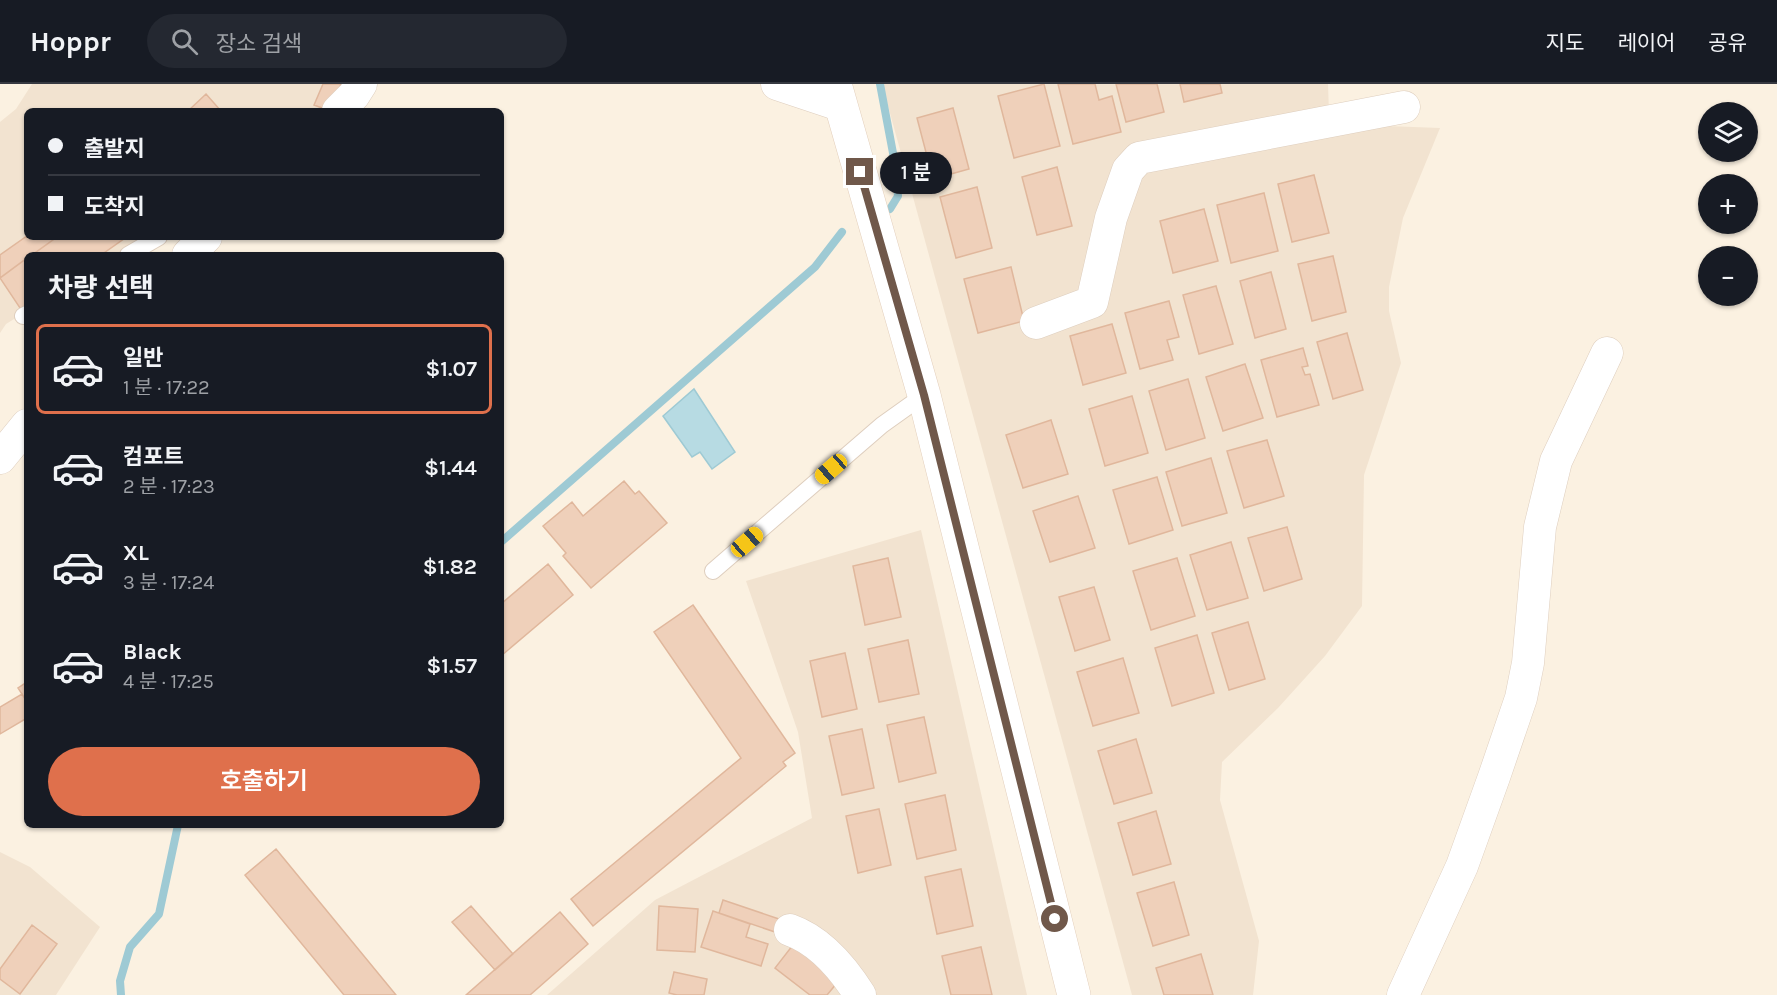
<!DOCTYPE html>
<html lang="ko">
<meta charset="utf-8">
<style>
:root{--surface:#171b24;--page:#242831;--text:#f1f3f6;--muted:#9ea1a6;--line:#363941;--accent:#df704c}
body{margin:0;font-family:Karla,"Noto Sans KR",sans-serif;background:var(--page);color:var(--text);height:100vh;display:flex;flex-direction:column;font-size:22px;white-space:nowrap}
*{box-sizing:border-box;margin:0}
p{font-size:20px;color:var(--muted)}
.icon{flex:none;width:33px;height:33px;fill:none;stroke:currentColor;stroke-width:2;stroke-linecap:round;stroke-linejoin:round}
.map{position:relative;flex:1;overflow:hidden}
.drawer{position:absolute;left:24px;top:168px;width:480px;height:576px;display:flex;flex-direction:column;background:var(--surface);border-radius:9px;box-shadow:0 2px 4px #0004}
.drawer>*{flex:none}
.top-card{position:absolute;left:24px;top:24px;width:480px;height:132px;border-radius:9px;box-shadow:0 2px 4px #0004;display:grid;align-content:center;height:132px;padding:0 24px;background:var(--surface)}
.controls{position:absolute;left:1698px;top:18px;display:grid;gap:12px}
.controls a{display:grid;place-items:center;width:60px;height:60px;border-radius:50%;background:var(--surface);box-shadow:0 2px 4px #0004;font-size:30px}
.end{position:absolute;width:27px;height:27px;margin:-14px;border:8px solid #70584a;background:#fff;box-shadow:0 0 0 3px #fff}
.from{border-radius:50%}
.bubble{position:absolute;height:42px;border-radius:21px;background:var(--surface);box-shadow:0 2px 4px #0004;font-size:20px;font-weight:600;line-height:42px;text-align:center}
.car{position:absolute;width:18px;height:36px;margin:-18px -9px;border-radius:8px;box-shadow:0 0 4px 2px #0007;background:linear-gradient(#f5c518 24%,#345 0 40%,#f5c518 0 76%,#345 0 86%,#f5c518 0)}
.top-card b{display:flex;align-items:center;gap:21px;height:57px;font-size:22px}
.top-card b+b{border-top:2px solid var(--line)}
.top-card i{width:15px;height:15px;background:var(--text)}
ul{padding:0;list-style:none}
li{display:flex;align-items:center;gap:18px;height:90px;margin:0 12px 9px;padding:0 12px;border:3px solid transparent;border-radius:9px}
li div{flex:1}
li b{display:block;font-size:22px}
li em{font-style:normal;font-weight:600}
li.active{border-color:var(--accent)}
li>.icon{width:54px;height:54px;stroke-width:1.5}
h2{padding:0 24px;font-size:27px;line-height:72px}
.cta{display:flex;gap:12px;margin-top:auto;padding:12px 24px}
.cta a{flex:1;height:69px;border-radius:36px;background:var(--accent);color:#fff;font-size:24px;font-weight:600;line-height:69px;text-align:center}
header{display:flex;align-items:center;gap:36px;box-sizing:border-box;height:84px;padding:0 30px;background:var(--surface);border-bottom:2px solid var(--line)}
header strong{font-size:28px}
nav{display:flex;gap:33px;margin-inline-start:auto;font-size:21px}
.search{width:420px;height:54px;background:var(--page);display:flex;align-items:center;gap:15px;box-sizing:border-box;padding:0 21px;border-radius:33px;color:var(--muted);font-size:22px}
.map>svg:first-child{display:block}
.residential{fill:#f2e3d0}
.water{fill:#b7dbe3;stroke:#9ecad4;stroke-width:1.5}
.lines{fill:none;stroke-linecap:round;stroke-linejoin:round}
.stream{stroke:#9ecad4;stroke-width:8}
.building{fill:#efd0ba;stroke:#e0b79c;stroke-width:1.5}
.lane-casing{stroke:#decebe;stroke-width:18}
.street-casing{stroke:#decebe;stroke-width:33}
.secondary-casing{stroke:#e3cfbc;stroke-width:34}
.lane{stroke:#fff;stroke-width:16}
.street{stroke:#fff;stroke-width:32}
.secondary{stroke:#fff;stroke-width:33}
.route{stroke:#70584a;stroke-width:8}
</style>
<header>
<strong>Hoppr</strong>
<div class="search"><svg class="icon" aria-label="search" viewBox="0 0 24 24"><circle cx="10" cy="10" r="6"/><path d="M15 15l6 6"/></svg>장소 검색</div>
<nav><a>지도</a><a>레이어</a><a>공유</a></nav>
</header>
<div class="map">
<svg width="1777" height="911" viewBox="0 0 1777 911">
<rect width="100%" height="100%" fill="#fbf1e1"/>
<path class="residential" d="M32,0h322l-20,27h-307v126h118l-29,18h-89v56l-21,13 -6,9v-211l16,-13z
M882,0h446l1,29 58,13 53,2 -37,90 -14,69v24l12,52 -37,112 -2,131 -37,50 -47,52 -56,54 -2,38 39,141 -6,54h-121z
M921,446l106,465h-480l108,-95 157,-82 -14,-86 -52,-151z
M0,768l30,15 70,60 -44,68h-56z"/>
<path class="water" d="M694,305l41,63 -23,17 -12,-17 -8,5 -29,-41z"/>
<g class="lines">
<path class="stream" d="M880,0l16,85 2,27 -8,13
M501,458l314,-275 27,-35
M121,911l-1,-14 10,-34 29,-33 19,-89"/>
</g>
<path class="building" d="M323,0h18l-11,27 -16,-6z
M1044,0l16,62 -46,12 -16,-62z
M1058,0h37l4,16 13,-4 9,36 -48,12z
M1116,0h41l7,28 -38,10z
M1180,0h40l2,9 -38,9z
M206,10l15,17h-33z
M953,24l16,61 -36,10 -16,-61z
M1057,83l15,59 -35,9 -15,-58z
M1314,91l15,58 -37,9 -14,-58z
M977,103l15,61 -36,10 -16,-61z
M1264,109l14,58 -47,12 -14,-58z
M1204,125l14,52 -45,12 -13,-52z
M27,152v1h30l-25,18h-5v3l-27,20v-23z
M57,153h68v1l-24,17h-69z
M1333,172l13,56 -34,9 -14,-57z
M27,174v49l-5,4 -22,-33z
M1011,183l13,54 -46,12 -14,-54z
M1271,188l15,57 -31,9 -15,-57z
M1216,202l17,58 -34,10 -16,-59z
M1169,217l10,36 -12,3 6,20 -33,9 -15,-56z
M1112,240l14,49 -43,12 -13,-49z
M1347,249l16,57 -30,9 -16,-57z
M1303,264l5,18 -6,1 3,8 5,-1 9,31 -42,12 -16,-57z
M1245,280l18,54 -40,13 -17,-54z
M1188,295l17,59 -39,12 -17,-59z
M1132,312l16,57 -43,13 -16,-57z
M1051,336l17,54 -45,14 -17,-53z
M1267,356l17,56 -40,12 -17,-57z
M1211,374l16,55 -45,13 -16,-54z
M1157,393l16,53 -44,14 -16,-54z
M624,397l11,13 4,-3 28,32 -76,65 -28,-32 3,-3 -23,-27 29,-24 11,14z
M1078,412l17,52 -45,14 -17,-51z
M1287,443l15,52 -38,12 -16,-53z
M1231,458l17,56 -41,12 -17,-55z
M888,474l13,59 -36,8 -12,-59z
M1177,474l18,58 -44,14 -18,-59z
M548,480l25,31 -72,61v-52z
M1094,503l16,53 -35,11 -16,-54z
M693,521l102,148 -12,9 3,4 -193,160 -22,-27 170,-141 -87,-126z
M1248,538l17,57 -36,11 -17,-57z
M1197,551l17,58 -42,13 -17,-58z
M908,556l11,54 -40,8 -11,-53z
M845,569l12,56 -35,8 -12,-56z
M1123,574l16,55 -46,13 -16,-54z
M27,598v20l-9,-14z
M22,610l5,8v16l-27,16v-27z
M924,633l12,56 -37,9 -12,-57z
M862,645l12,59 -32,7 -13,-59z
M1136,655l16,54 -38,11 -16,-53z
M945,711l11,55 -39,9 -12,-55z
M879,725l12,56 -33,8 -12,-57z
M1156,727l15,53 -38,11 -15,-52z
M276,765l120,146h-52l-99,-120z
M961,785l12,57 -36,8 -12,-57z
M1174,798l15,53 -36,11 -16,-53z
M723,816l56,19 -4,13 -56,-19z
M471,822l42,48 -18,16 -43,-48z
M659,822l39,3 -3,43 -38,-2z
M713,827l37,13 -4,13 22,7 -7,22 -60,-19z
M560,828l28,32 -58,51h-64z
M32,841l25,19 -37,50 -20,-15v-10z
M796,857l46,36 -15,18h-17l-35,-27z
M981,863l11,48h-41l-9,-39z
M1201,870l12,41h-49l-8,-27z
M674,888l33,7 -3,16h-27l-8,-2z"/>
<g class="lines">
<defs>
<path id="lane" d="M128,171l31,-18
M23,232l4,-2
M713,487l169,-146 42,-30"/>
<path id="street" d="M777,0l63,21
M338,27l16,-16 7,-11
M188,171l18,-18
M1036,239l56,-21 19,-84 17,-48 11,-12 265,-51
M0,374l27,-33
M790,846c31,11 53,38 70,65
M1403,911l59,-129 32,-89 27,-79 7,-35 12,-136 16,-66 51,-108"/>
<path id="secondary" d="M835,0l89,311 150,600"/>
</defs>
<use href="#lane" class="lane-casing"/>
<use href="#street" class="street-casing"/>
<use href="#secondary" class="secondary-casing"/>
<use href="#lane" class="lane"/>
<use href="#street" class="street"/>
<use href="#secondary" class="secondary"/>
</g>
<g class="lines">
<path class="route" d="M860,88l64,223 131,524"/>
</g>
</svg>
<div class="controls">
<a><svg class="icon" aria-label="layers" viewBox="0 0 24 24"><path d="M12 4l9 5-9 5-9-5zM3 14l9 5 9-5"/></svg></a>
<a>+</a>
<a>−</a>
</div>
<i class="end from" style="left:1055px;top:835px"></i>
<i class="end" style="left:860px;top:88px"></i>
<div class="bubble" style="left:880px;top:68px;width:72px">1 분</div>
<i class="car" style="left:831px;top:385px;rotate:229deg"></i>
<i class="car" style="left:747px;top:458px;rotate:49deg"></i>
<div class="top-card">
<b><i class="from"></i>출발지</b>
<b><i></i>도착지</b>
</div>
<section class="drawer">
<h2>차량 선택</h2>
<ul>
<li class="active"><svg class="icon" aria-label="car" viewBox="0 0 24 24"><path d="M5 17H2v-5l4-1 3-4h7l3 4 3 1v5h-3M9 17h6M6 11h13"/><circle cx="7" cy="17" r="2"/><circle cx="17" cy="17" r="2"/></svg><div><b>일반</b><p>1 분 · 17:22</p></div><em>$1.07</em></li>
<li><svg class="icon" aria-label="car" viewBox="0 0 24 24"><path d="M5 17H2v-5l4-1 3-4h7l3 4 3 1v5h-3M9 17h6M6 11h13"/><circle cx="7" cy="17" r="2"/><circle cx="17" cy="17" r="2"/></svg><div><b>컴포트</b><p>2 분 · 17:23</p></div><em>$1.44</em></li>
<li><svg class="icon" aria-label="car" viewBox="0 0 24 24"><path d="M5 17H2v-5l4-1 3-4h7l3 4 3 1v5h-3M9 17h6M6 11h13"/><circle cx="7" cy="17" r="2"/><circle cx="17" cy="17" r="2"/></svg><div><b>XL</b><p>3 분 · 17:24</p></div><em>$1.82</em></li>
<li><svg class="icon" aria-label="car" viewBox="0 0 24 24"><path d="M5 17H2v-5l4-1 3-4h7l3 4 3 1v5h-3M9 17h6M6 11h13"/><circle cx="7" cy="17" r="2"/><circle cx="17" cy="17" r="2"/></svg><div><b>Black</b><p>4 분 · 17:25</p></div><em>$1.57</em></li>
</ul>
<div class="cta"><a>호출하기</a></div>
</section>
</div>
